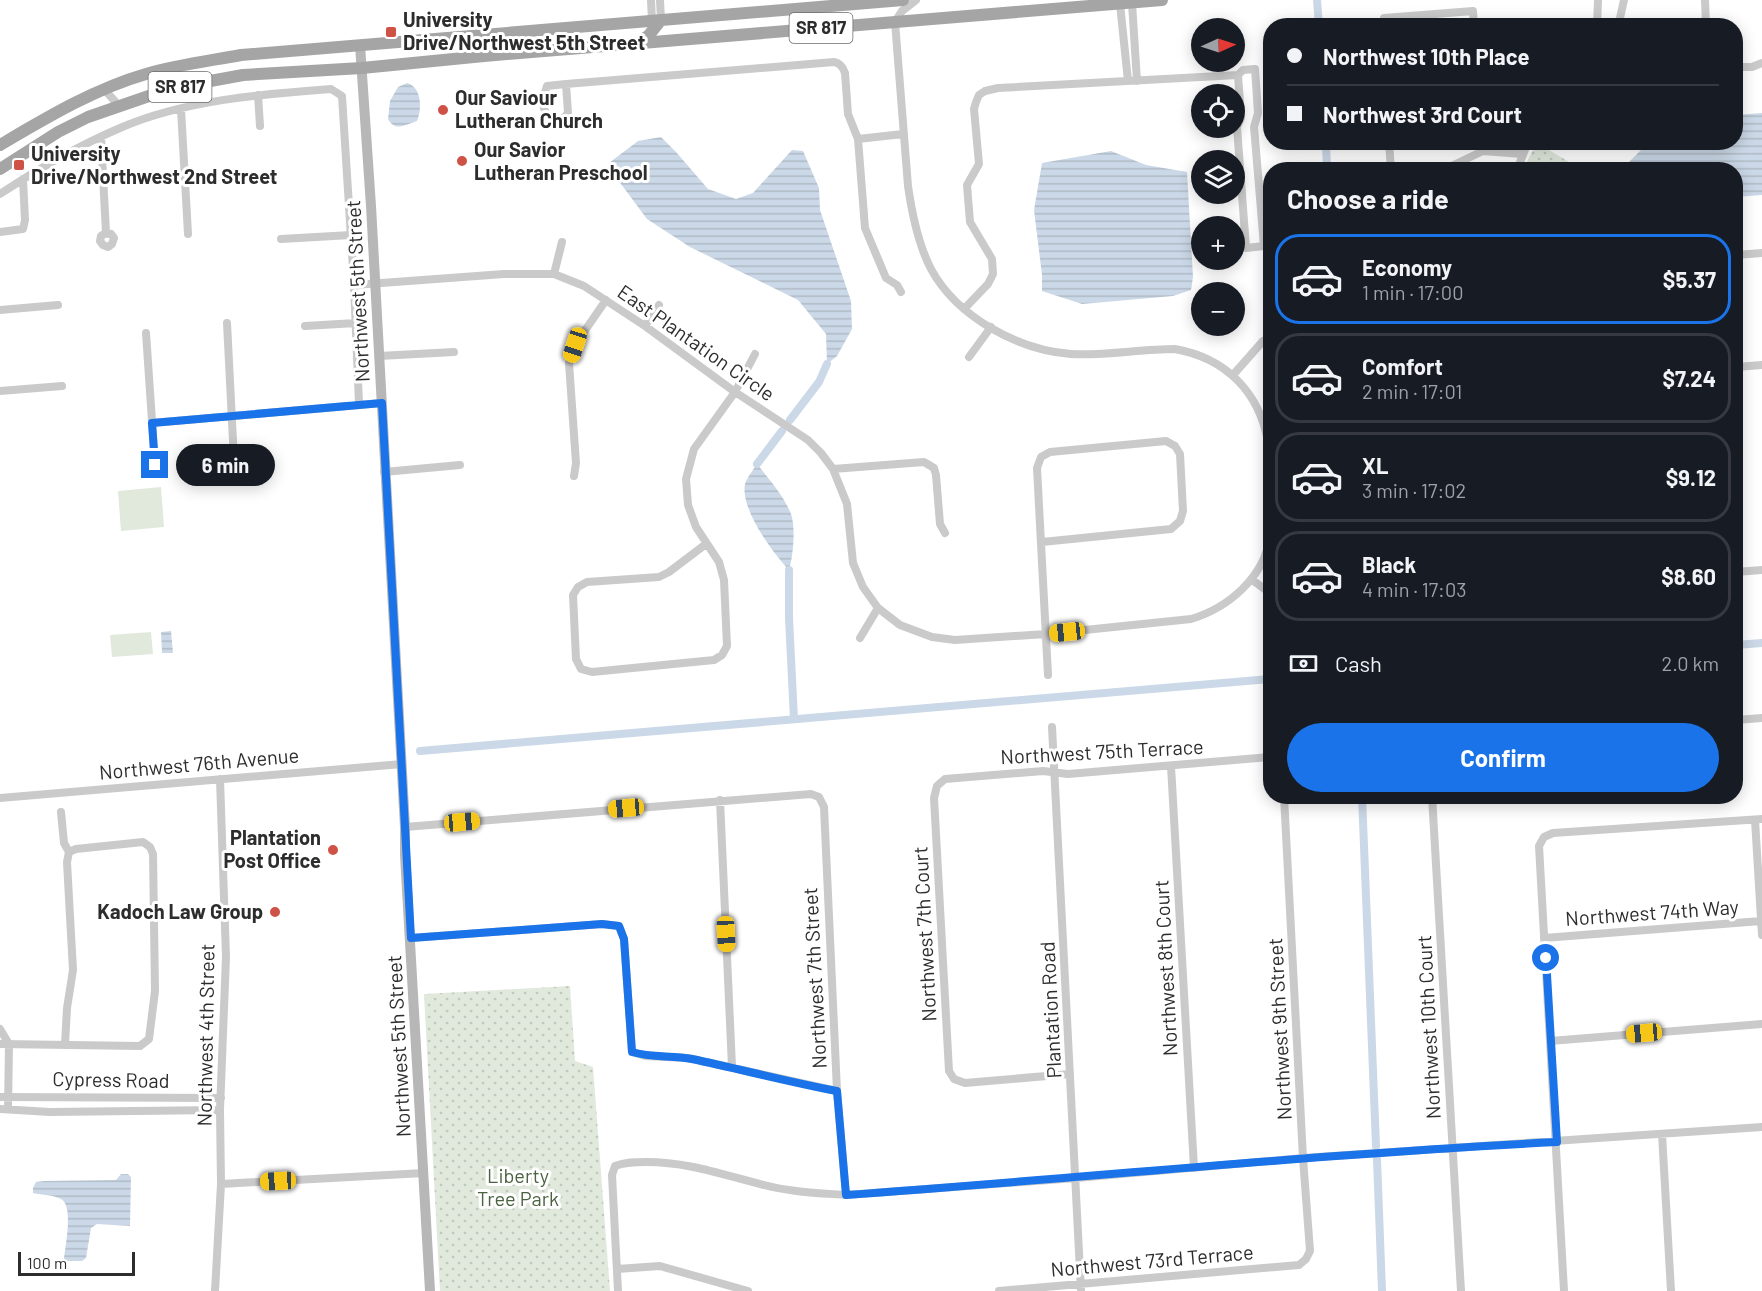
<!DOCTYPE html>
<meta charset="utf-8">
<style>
:root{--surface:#171b24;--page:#20242c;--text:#f1f3f6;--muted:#9ea1a6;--line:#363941;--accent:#1a73e8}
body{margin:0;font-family:Barlow,sans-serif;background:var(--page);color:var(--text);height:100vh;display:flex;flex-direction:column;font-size:22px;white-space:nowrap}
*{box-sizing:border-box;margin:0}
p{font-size:20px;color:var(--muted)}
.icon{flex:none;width:33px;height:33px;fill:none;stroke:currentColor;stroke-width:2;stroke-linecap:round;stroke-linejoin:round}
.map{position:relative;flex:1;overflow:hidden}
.panel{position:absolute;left:1263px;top:162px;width:480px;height:642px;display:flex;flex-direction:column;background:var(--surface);border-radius:24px;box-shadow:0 3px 15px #0003}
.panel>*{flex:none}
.hud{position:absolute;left:1263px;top:18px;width:480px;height:132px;border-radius:24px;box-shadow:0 3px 15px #0003;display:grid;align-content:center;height:132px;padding:0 24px;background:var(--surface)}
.needle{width:39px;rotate:87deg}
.fabs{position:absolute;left:1191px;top:18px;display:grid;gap:12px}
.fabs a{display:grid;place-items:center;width:54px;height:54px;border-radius:50%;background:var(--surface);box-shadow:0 3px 15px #0003;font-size:30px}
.scale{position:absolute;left:18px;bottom:15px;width:117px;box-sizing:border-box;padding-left:6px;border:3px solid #2d2d2d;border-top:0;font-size:16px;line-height:21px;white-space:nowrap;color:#2d2d2d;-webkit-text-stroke:4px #fff;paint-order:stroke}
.end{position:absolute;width:27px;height:27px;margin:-14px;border:8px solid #1a73e8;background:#fff;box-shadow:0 0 0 3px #fff}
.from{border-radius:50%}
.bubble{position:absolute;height:42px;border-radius:21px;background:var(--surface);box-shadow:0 3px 15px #0003;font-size:20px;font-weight:700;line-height:42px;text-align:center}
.car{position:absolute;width:18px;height:36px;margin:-18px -9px;border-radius:8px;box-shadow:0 0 4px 2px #0007;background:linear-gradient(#f5c518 24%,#345 0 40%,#f5c518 0 76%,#345 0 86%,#f5c518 0)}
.hud b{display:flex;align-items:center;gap:21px;height:57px;font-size:22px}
.hud b+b{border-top:2px solid var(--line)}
.hud i{width:15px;height:15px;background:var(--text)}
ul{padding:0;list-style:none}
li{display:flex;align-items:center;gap:18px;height:90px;margin:0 12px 9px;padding:0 12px;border:3px solid var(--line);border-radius:24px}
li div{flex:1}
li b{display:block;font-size:22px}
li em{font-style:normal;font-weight:700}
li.on{border-color:var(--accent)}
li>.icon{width:54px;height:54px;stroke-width:1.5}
h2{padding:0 24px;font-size:27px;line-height:72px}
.pay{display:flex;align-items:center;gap:15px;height:66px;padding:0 24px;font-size:22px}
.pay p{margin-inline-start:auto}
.action{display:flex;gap:12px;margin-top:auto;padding:12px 24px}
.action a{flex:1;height:69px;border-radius:36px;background:var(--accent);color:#fff;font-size:24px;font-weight:700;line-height:69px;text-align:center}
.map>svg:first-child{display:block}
.park{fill:url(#park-dots)}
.pitch{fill:#e1e9dd}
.water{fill:url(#water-rules)}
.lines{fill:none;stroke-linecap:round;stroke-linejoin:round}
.canal{stroke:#cbd8e7;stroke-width:8}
.street{stroke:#cacaca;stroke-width:8}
.secondary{stroke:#b7b7b7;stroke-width:10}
.primary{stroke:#a5a5a5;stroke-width:12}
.route{stroke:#1a73e8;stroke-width:8}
.poi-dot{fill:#ce5246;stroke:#fff;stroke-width:2}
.labels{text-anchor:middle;stroke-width:6;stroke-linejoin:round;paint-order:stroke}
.shield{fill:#fff;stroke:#6c6c6c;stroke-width:1.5}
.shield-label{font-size:18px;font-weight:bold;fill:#2d2d2d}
.poi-label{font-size:20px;font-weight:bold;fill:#2d2d2d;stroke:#fff;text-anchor:start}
.street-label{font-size:20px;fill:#2d2d2d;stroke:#fff}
.park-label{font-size:20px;fill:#4b6341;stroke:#fff}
</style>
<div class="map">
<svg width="1762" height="1291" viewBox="0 0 1762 1291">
<defs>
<pattern id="park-dots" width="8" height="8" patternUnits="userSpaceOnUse" patternTransform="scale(1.5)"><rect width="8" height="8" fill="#e1e9dd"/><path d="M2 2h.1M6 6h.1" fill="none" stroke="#c1c8be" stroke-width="1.8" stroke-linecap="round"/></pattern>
<pattern id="water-rules" width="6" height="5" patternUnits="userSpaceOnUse" patternTransform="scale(1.5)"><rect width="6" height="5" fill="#cbd8e7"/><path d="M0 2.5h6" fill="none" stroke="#afbac6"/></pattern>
</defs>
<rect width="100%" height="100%" fill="#fff"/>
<path class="park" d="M1537,143l5,3 39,23h-58z
M570,986l5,75 18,6 17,224h-170l-16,-297z"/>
<path class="pitch" d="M161,487l3,40 -43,4 -3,-40z
M151,632l2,22 -41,3 -2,-22z"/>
<path class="water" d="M407,83c15,4 15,26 10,38 -12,4 -22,11 -29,-2l2,-18 8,-14z
M1762,113v82l-26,2v-27l-114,-1 26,-26 88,-1v-27z
M661,137l15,15 32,37 28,10 17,-6 39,-43 11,1 16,37 1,22 31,91 1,28 -15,27 -10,8 -1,-30 -28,-34 -108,-53 -43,-28 -29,-39 -9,-17 29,-22z
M1111,151l35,14 41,7 6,105 -2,13 -18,6 -91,8 -40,-13v-16l-8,-65 8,-47z
M757,464c12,15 27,32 34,50 5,14 2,43 -2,56 -16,-17 -49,-61 -44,-86 2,-6 8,-14 12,-20z
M171,631l2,22h-11l-1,-21z
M121,1174h7l3,3 -1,49 -33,-2 -6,4 -5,30 -4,3h-15l-3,-2c1,-13 10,-53 -3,-60 -7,-4 -19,-4 -28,-6v-5l3,-6 8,-1 72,-1z"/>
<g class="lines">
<path class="canal" d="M1317,0l2,26
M1326,142l1,28
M790,420l29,-38 8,-18
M757,464l25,-33
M789,570v48l5,101
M1736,645l26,-2
M420,751l850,-72
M1362,796l14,350
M1377,1159l5,132"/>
<path class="street" d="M651,0l1,21
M660,0l1,20
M916,0l-14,11 -7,11 13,164c4,28 10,58 23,83 26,48 87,81 140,85 34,2 69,-5 104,-5 50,9 84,42 93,93 2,10 2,22 2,32
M1705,0l1,26
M1132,3l5,78
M1120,4l8,77
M1384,26v-8l89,-7 1,15
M1597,26l1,-26
M1620,26v-8l4,-18
M1736,67h16l10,-4
M1255,69l3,44 -4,14 10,119 -18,2 -9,-121 4,-9 -3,-43 5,-5z
M566,84l2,29 -4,5 -13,2c-11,-13 -9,-19 -4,-34l19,-2 268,-22c6,1 9,5 11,11l3,41 10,25 7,89 21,50 11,7 4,7
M104,89l15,17
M258,95l2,31
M181,109l7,125
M101,137l5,96 -5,3 -1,5 3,4 5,2 4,-3 2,-6 -3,-4 -5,-1
M858,139l45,-5
M1389,142l2,28
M1443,170l40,-19 39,3
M1517,170l11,-28
M0,194c38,-25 78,-48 120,-66 64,-28 143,-34 211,-39l11,7 12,189 5,118
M0,232l23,-3 2,-9 -2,-41
M281,239l70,-4
M1736,255l26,-2
M554,274l8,-32
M354,285l150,-11h50l30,12 61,40 90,66 73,48 13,13 12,16 14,35 6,59 10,24 15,21
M964,309l24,-25 5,-10 -1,-15 -22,-37 -3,-37 12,-21 -5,-55 2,-7 3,-7 6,-4 13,-3 240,-13
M0,310l58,-5
M227,323l8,157
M305,326l51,-3
M645,326l14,-21
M146,333l9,132
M379,356l75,-4
M969,357l22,-30
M1736,367l26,-2
M1233,375l30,-34
M1736,384l2,69 -2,7
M0,391l62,-5
M152,423l230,-20
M833,469l91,-7 10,6 2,7 4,49 5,9
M384,472l76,-7
M574,476l2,-13 -7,-100 6,-18 31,-45
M1042,542l129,-13 9,-8 3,-10 -3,-57 -5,-8 -9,-5 -116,11 -9,5 -4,11 11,207
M706,544l-37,28 -10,5 -72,5 -9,5 -5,8 3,64 5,10 11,3 122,-12 8,-5 5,-9 -3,-66 -5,-18 -23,-35 -8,-22 -2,-26 8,-30 41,-57 20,-38
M1736,572l26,-2
M1251,579l19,14
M860,638l18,-30 22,17 32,12 23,3 91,-6 145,-15c37,-11 74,-42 79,-83
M1736,720l26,-2
M1052,727l29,564
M1171,766l23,402
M1432,796l29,495
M0,798l402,-34
M720,800l12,267
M61,812l3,31 5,9
M1755,820l7,115
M405,827l406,-33 8,3 5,10 13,284 9,104
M411,938l191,-14 17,2 5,13 8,113 13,4 43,2 149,33
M1544,938l217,-17
M0,1029l9,15 -1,65
M1550,1041l212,-17
M0,1044l140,2 9,-7 6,-48 -2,-137 -3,-7 -7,-5 -67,7 -7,3
M65,1044l2,-36 6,-38 -6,-108 2,-10
M1070,1074l-105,9 -11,-4 -5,-8 -15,-273 3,-12 8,-7 98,-8 25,3 202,-17
M0,1097l221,1
M0,1109l50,3 170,-2
M1662,1134l9,157
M221,1184l203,-11
M617,1269l43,-3 88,25
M215,1291l6,-107 -1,-74 6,-153 -6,-178
M618,1291l-6,-116 3,-9c10,-4 20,-4 31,-4 43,0 77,13 118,23 26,7 55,8 82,10l230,-17 227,-20 459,-31
M999,1291l300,-26 7,-6 4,-8 -7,-93 -19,-362
M1564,1291l-25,-445 5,-9 9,-4 209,-14"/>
<path class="secondary" d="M360,45l11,161 34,621v28l25,436"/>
<path class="primary" d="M638,43l11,-8 12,-15
M0,145c46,-27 94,-56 146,-71 31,-9 63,-13 95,-19l662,-55
M0,169l58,-37 30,-15 84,-29 71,-13 119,-7 122,-12 678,-56"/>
</g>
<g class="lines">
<path class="route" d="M155,465l-3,-42 230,-20 29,535 191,-14 17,2 5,13 8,113c20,6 40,3 60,7 48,10 96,23 145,32l9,104c237,-17 474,-41 711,-53l-11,-184"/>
</g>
<g class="poi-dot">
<rect x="385" y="26" width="12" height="12" rx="3"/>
<circle cx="443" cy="110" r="6"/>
<circle cx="462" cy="161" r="6"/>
<rect x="13" y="159" width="12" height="12" rx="3"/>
<circle cx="333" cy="850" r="6"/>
<circle cx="275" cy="912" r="6"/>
</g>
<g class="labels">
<g class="shield">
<rect x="789.5" y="13" width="63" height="30" rx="4.5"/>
<rect x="148.5" y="72" width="63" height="30" rx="4.5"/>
</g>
<g class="shield-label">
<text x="821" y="34">SR 817</text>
<text x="180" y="93">SR 817</text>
</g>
<g class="poi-label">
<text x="403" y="27">University<tspan x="403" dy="23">Drive/Northwest 5th Street</tspan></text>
<text x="455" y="105">Our Saviour<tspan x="455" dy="23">Lutheran Church</tspan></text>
<text x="474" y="157">Our Savior<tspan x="474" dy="23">Lutheran Preschool</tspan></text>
<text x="31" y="161">University<tspan x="31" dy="23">Drive/Northwest 2nd Street</tspan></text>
<text x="321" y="845" text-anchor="end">Plantation<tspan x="321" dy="23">Post Office</tspan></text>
<text x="263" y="919" text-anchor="end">Kadoch Law Group</text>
</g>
<g class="street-label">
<text transform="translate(358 291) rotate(-93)" y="7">Northwest 5th Street</text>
<text transform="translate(696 343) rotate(35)" y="7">East Plantation Circle</text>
<text transform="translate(1102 752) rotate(-3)" y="7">Northwest 75th Terrace</text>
<text transform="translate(199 764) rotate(-5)" y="7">Northwest 76th Avenue</text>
<text transform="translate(1652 913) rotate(-4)" y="7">Northwest 74th Way</text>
<text transform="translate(925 934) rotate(-93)" y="7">Northwest 7th Court</text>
<text transform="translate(1166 968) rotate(-93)" y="7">Northwest 8th Court</text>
<text transform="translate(815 978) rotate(-93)" y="7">Northwest 7th Street</text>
<text transform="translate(1051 1010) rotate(-93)" y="7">Plantation Road</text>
<text transform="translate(1429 1027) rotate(-93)" y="7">Northwest 10th Court</text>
<text transform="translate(1280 1029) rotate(-93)" y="7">Northwest 9th Street</text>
<text transform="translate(206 1035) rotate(-89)" y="7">Northwest 4th Street</text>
<text transform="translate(399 1046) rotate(-93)" y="7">Northwest 5th Street</text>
<text transform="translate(111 1080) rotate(1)" y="7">Cypress Road</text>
<text transform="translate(1152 1261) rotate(-5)" y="7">Northwest 73rd Terrace</text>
</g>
<g class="park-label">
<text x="518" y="1183">Liberty<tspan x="518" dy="23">Tree Park</tspan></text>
</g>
</g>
</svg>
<div class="fabs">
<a><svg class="needle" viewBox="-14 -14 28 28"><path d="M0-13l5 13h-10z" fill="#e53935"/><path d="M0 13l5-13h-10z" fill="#9ea1a6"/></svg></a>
<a><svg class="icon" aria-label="locate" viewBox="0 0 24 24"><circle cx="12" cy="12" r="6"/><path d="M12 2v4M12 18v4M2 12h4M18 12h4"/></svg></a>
<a><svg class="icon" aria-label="layers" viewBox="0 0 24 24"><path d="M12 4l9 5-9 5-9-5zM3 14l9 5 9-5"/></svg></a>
<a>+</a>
<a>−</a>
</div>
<div class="scale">100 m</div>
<i class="end from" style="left:1546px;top:958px"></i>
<i class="end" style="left:155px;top:465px"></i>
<div class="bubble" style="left:176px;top:444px;width:99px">6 min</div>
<i class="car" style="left:575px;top:345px;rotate:198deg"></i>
<i class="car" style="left:1067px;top:632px;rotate:264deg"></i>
<i class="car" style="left:626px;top:808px;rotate:265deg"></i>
<i class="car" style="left:462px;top:822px;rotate:85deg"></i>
<i class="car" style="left:726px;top:934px;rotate:177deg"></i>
<i class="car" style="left:1644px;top:1033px;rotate:265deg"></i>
<i class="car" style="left:278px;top:1181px;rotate:267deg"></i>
<div class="hud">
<b><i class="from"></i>Northwest 10th Place</b>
<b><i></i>Northwest 3rd Court</b>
</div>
<section class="panel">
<h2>Choose a ride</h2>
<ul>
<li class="on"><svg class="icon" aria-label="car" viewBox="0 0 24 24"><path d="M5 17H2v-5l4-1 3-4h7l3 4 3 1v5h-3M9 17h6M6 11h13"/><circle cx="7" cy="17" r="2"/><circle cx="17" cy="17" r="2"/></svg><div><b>Economy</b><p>1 min · 17:00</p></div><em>$5.37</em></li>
<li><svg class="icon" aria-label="car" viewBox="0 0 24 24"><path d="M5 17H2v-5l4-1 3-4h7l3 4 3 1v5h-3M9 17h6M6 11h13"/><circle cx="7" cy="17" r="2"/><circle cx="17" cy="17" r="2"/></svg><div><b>Comfort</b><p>2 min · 17:01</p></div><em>$7.24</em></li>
<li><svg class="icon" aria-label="car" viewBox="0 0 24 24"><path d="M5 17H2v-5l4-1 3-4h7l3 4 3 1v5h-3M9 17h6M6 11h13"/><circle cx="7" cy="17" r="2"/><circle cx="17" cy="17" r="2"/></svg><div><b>XL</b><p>3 min · 17:02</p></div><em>$9.12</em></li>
<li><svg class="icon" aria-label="car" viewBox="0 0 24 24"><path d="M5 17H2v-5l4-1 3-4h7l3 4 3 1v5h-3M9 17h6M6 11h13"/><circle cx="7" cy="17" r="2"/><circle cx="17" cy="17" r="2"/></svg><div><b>Black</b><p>4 min · 17:03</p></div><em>$8.60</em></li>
</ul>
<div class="pay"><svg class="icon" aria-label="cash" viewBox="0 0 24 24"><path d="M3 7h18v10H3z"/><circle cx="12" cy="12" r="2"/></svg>Cash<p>2.0 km</p></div>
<div class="action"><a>Confirm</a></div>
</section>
</div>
